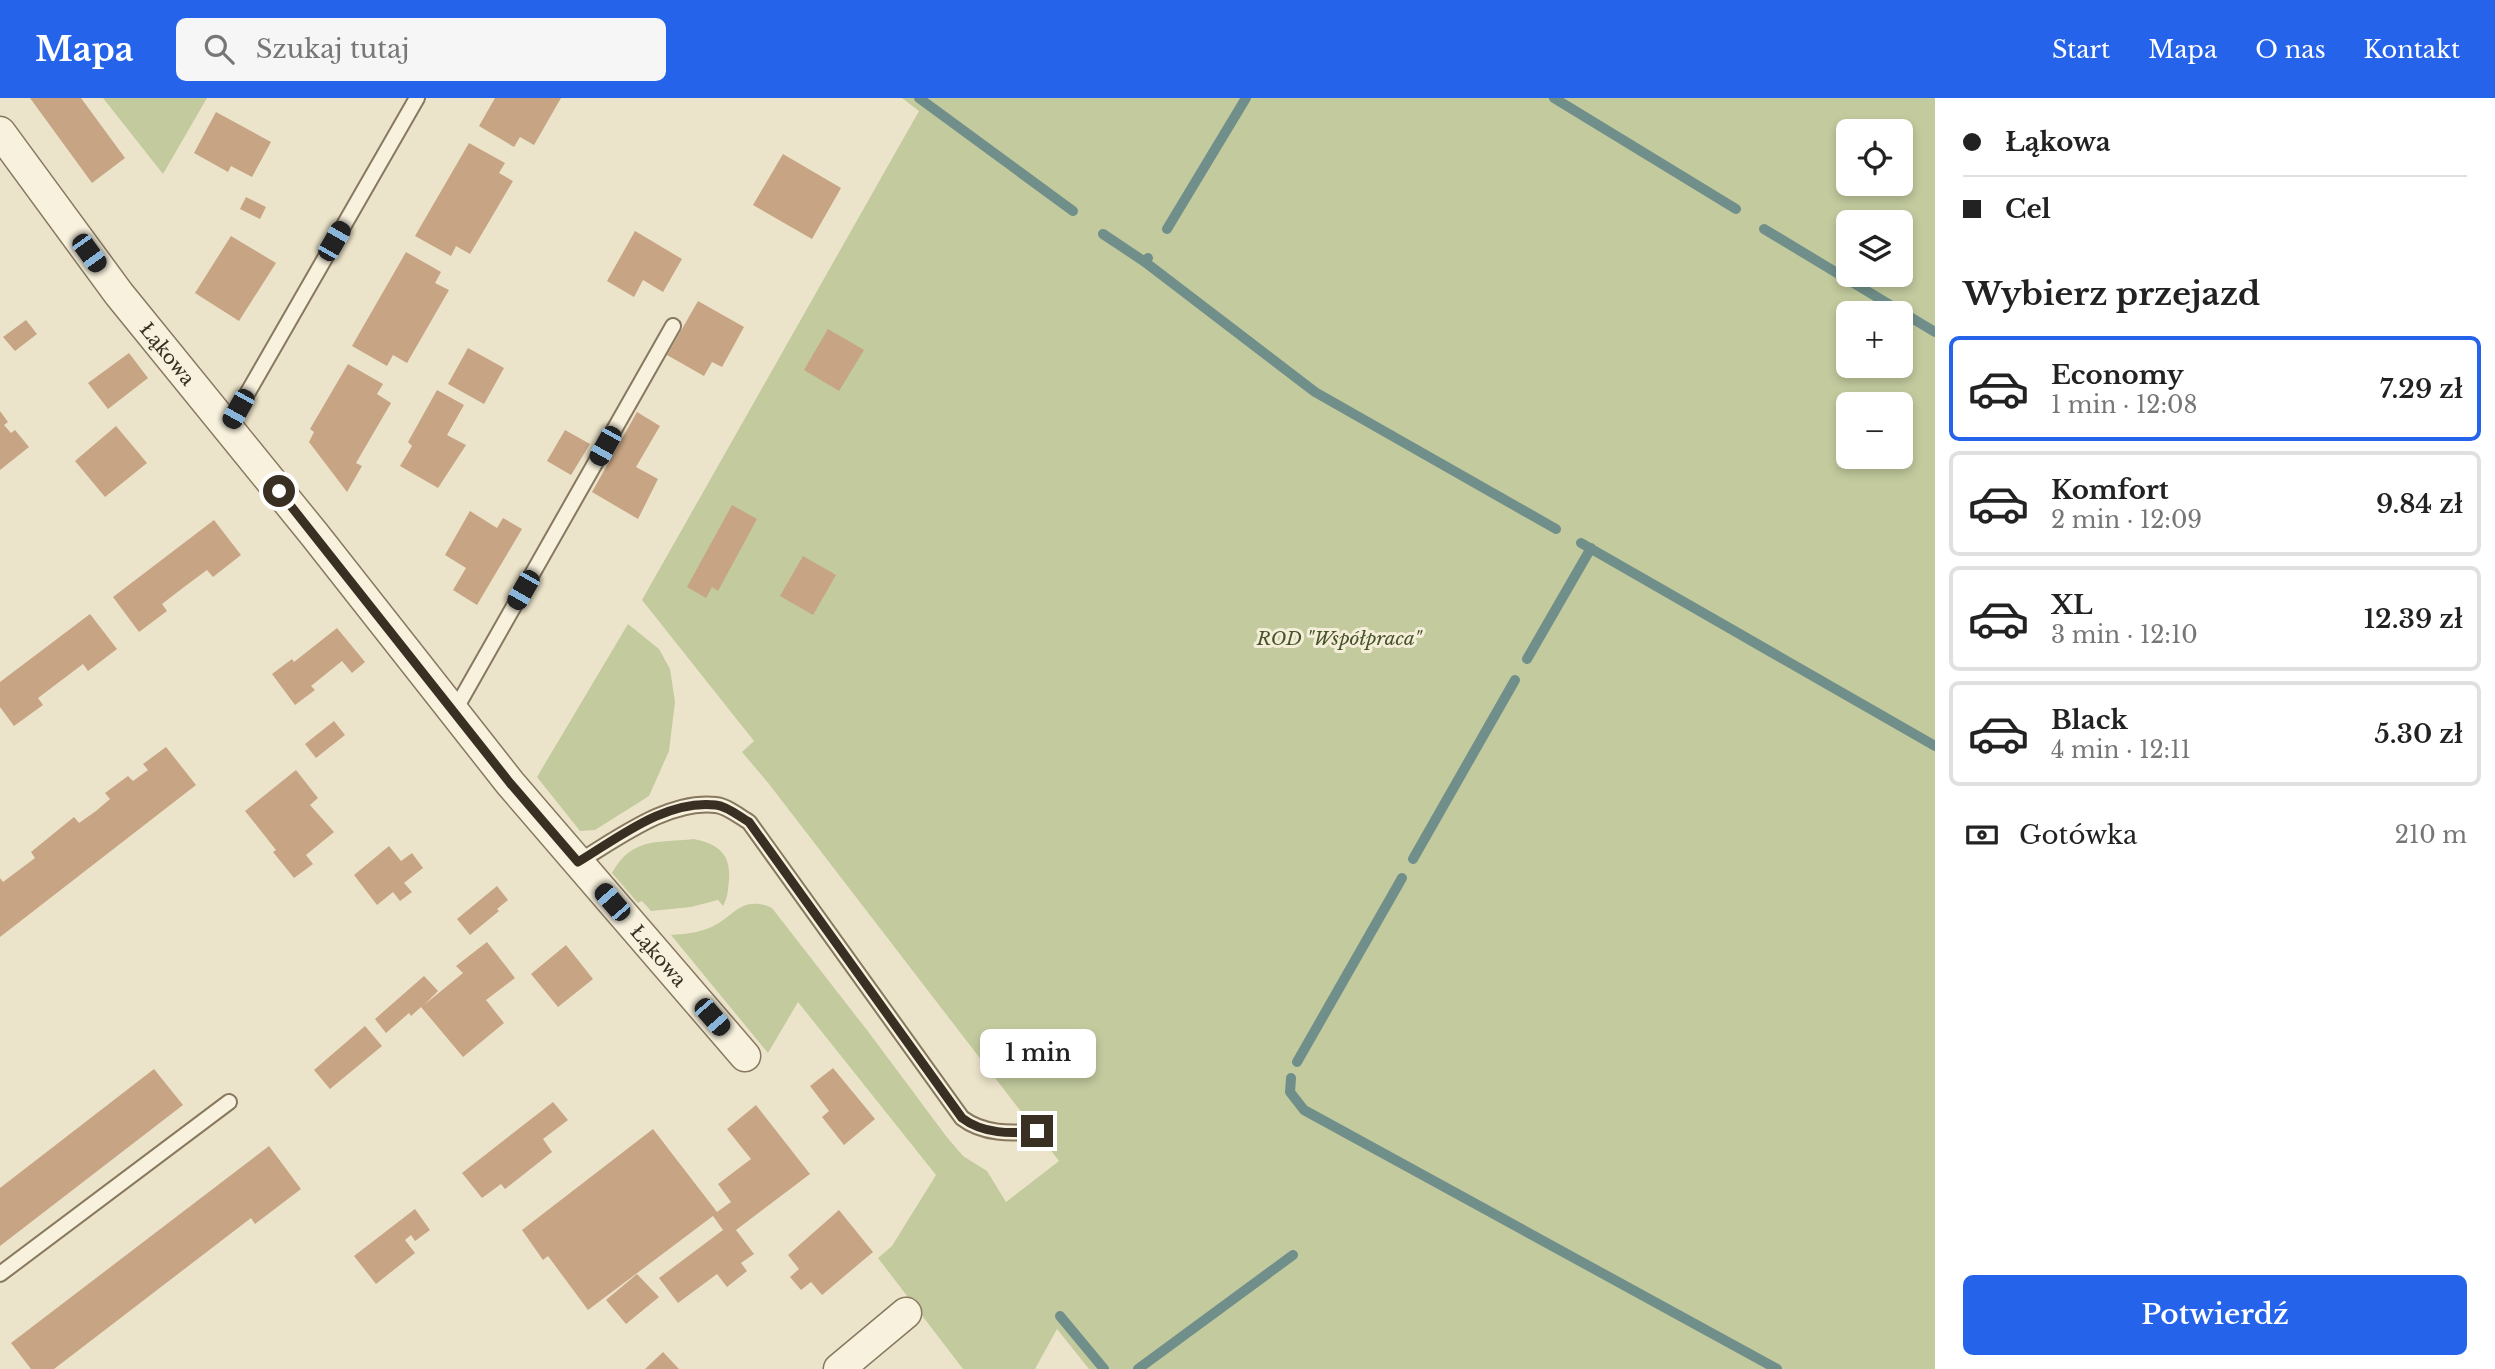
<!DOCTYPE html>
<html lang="pl">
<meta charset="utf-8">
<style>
:root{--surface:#fff;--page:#f6f6f6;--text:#222;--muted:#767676;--line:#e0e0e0;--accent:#2563eb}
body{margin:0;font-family:"Libre Baskerville",serif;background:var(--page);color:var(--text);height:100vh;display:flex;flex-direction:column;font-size:26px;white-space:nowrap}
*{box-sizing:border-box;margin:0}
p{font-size:23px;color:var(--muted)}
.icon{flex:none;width:38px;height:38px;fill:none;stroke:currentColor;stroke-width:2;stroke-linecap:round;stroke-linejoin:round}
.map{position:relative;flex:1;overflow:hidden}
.side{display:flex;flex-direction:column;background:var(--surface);width:560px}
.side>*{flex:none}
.hud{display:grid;align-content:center;height:154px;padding:0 28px;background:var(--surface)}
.controls{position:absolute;left:1836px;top:21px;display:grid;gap:14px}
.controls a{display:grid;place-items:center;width:77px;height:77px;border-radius:10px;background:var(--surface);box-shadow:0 4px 10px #0003;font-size:35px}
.end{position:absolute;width:32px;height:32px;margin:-16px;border:9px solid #392f22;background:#fff;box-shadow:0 0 0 4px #fff}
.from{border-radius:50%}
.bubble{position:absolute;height:49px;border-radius:10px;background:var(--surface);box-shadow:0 4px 10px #0003;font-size:23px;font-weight:600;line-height:49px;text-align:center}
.car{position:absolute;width:21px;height:42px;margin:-21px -10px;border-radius:9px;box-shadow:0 0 5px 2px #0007;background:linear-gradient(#222 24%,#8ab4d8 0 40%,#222 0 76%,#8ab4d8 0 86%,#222 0)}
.hud b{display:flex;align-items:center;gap:24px;height:66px;font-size:26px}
.hud b+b{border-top:2px solid var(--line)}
.hud i{width:18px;height:18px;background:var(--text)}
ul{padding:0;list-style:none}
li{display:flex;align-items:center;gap:21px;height:105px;margin:0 14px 10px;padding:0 14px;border:4px solid var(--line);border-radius:10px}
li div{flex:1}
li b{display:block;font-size:26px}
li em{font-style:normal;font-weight:600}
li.current{border-color:var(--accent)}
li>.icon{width:63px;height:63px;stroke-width:1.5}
h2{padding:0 28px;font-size:32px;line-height:84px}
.pay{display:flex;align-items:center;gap:18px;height:77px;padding:0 28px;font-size:26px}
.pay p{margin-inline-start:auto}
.button{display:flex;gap:14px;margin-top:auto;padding:14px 28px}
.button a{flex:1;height:80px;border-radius:10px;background:var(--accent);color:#fff;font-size:28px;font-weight:600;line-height:80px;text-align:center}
header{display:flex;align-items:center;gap:42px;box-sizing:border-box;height:98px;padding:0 35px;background:var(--accent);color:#fff}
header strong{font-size:33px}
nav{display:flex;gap:38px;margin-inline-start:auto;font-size:24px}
.search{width:490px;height:63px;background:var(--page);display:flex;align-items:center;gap:18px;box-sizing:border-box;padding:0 24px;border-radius:10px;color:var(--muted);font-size:26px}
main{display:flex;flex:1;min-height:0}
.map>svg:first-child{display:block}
.green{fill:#c2ca9e;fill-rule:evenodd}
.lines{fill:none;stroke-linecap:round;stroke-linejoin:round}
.stream{stroke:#718f8a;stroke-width:10}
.building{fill:#c7a483}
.service-casing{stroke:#88785f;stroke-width:18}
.minor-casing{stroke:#88785f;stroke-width:33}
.service{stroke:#f7f1dd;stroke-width:14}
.minor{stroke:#f7f1dd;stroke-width:30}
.route{stroke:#392f22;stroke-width:9}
.labels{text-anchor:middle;stroke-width:6;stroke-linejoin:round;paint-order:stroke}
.street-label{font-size:19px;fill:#392f22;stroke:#f4eed9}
.park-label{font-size:19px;font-style:italic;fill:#46542a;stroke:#f4eed9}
</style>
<header>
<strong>Mapa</strong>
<div class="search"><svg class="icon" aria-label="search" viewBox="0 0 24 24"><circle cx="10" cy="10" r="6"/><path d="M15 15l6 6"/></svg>Szukaj tutaj</div>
<nav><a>Start</a><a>Mapa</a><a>O nas</a><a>Kontakt</a></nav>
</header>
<main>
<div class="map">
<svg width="1935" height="1271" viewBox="0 0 1935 1271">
<rect width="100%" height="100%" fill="#ece4ca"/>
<path class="green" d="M103,0h104l-44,76z
M902,0h1033v1271h-846l-32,-40 -22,40h-72l-85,-111 14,-12 44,-71 -138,-173 -30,51 -97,-118c13,-1 26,-2 38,-7 25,-10 31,-34 63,-20l98,126 76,102 17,20 24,15 19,31 53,-41 -290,-377 -27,-32 12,-11 -112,-141 277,-489zM1848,33h52v53h-52zM1848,124h52v53h-52zM1848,215h52v53h-52zM1848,306h52v53h-52z
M628,526l31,25 11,20 5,33 -6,49 -20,45 -54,34 -15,1 -43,-54z
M694,741c23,5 37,14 35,40 -1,11 -1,18 -6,27l-5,-6 -27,7 -40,4 -9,-10 -4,2 -26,-30c20,-36 45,-30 82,-34z"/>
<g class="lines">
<path class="stream" d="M919,0l154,113
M1554,0l182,111
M1167,131l79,-131
M1764,131l171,103
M1103,136l42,28 3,-4
M1145,164l170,130 241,137
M1581,445l354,203
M1527,561l64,-111
M1413,761l102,-179
M1297,964l105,-184
M1291,980l-1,14 14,18 473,259
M1060,1218l44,53
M1138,1271l155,-114"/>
</g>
<path class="building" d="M30,0h51l44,60 -33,25z
M495,0h66l-27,47 -14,-8 -6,10 -35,-21z
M216,14l55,30 -19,35 -21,-11 -3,6 -34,-19z
M469,45l36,20 -6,10 14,8 -43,73 -14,-8 -5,10 -36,-20z
M783,56l58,34 -29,51 -59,-34z
M246,99l20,10 -6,12 -20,-10z
M635,133l47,28 -19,33 -20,-12 -9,17 -27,-16z
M231,138l45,27 -37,58 -44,-28z
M406,154l35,20 -6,11 14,7 -42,73 -14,-8 -6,11 -35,-20z
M698,203l46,26 -22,40 -10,-5 -8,14 -37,-21z
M26,222l11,14 -22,17 -12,-14z
M828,231l36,21 -25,41 -35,-21z
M468,250l36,20 -20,36 -36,-20z
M129,255l19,25 -40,31 -20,-26z
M348,266l35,20 -6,10 14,9 -35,60 6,3 -15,26 -38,-50 5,-10 -4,-3z
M437,292l27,15 -17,30 19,10 -28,43 -38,-22 12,-20 -4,-4z
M0,313l8,11 -4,3 7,8 4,-3 14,17 -29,23z
M637,314l23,14 -24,41 22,12 -20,40 -46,-27z
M116,328l31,37 -42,34 -30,-36z
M565,332l25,14 -19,31 -24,-14z
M732,407l25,14 -39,72 -6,-4 -6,11 -19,-11z
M470,413l27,17 6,-10 19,11 -45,76 -24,-15 13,-22 -21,-13z
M214,422l27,35 -28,22 -6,-7 -23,17 -22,17 5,7 -28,21 -26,-35z
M803,458l33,19 -23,40 -33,-19z
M90,516l27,35 -29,22 -5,-7 -45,34 5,7 -29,21 -14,-19v-25z
M337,530l28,34 -13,11 -10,-12 -31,25 4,4 -20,15 -23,-31 20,-15 2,3z
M334,623l11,14 -29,23 -11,-14z
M166,649l30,38 -196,152v-59l3,4 32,-24 -4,-6 43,-35 5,6 17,-12 14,-12 -5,-6 23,-17 5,5 15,-11 -5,-6z
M296,672l22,28 -8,7 24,27 -28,23 7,9 -19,14 -21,-26 3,-2 -31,-39z
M389,748l12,15 11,-8 11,15 -19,15 8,9 -12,9 -7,-9 -16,13 -23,-30z
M497,788l11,14 -11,9 2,2 -29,24 -13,-16z
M487,844l28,36 -29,22 18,23 -41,34 -42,-50 -10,9 -2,-3 -23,20 -11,-14 49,-43 14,15 -14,14 39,-32 -7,-7z
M566,847l27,34 -35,28 -27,-33z
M365,928l17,20 -52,43 -16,-19z
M833,970l42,51 -31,26 -22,-28 7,-6 -19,-25z
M154,971l29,36 -183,141v-58z
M553,1004l15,18 -25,19 9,13 -47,37 -4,-5 -19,14 -20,-25z
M756,1007l54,69 -74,56 18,24 -13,9 6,8 -20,16 -10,-13 -39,29 -19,-25 64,-48 -10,-14 -125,94 -40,-54 -5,4 -21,-30 131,-101 64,83 14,-10 -13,-18 33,-25 -24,-30z
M269,1048l32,43 -46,35 -4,-6 -197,151h-23l-20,-26z
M415,1111l15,21 -15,11 -4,-6 -6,5 10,13 -39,31 -22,-28z
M839,1112l34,42 -51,43 -11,-13 -10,8 -11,-13 9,-8 -11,-14z
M637,1176l22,23 -33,27 -20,-24z
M663,1254l16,17h-34z"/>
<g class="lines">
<defs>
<path id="service" d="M228,329l189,-329
M455,612l218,-384
M578,764c39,-23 91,-63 138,-57 11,1 24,12 33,17l213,296c21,16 49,16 75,13
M0,1176l229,-172"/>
<g id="minor">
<path id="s1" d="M0,34l119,162 195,240 196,249 235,273"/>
<path d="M839,1271l67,-56"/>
</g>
</defs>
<use href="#service" class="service-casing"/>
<use href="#minor" class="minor-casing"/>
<use href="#service" class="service"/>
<use href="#minor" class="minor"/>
</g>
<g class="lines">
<path class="route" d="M279,393l231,292 68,79c40,-24 88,-63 138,-57 11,1 24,12 33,17l213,296c21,16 49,16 75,13"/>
</g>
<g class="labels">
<g class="street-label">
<text dy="7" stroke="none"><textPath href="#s1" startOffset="278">Łąkowa</textPath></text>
<text dy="7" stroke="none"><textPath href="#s1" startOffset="1055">Łąkowa</textPath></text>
</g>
<g class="park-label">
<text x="1339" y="547">ROD "Współpraca"</text>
</g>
</g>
</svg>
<div class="controls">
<a><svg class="icon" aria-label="locate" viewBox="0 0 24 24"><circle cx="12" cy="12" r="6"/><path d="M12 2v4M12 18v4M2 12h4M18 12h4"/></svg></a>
<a><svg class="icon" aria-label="layers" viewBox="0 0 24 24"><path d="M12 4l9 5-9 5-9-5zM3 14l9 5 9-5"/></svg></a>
<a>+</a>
<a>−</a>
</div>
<i class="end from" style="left:279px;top:393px"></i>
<i class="end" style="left:1037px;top:1033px"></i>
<div class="bubble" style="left:980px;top:931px;width:116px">1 min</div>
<i class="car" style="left:334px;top:143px;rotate:30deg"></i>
<i class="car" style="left:89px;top:155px;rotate:144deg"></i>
<i class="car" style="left:238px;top:311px;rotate:209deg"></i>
<i class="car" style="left:605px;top:348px;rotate:209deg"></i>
<i class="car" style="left:523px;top:492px;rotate:210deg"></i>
<i class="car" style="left:612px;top:804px;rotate:319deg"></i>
<i class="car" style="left:712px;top:919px;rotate:139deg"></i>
</div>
<section class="side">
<div class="hud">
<b><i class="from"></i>Łąkowa</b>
<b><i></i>Cel</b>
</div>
<h2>Wybierz przejazd</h2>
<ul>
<li class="current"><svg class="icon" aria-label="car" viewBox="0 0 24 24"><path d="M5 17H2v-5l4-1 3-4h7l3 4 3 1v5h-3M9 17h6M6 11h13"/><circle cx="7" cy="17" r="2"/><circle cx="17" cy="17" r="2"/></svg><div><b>Economy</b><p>1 min · 12:08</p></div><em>7.29 zł</em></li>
<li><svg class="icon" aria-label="car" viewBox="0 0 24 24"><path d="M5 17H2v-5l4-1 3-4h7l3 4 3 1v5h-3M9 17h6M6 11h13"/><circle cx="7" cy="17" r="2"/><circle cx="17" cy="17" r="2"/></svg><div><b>Komfort</b><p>2 min · 12:09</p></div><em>9.84 zł</em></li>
<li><svg class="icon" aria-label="car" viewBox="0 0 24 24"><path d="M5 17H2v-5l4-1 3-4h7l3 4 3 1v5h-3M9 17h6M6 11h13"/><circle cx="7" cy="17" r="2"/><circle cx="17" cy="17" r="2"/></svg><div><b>XL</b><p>3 min · 12:10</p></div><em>12.39 zł</em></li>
<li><svg class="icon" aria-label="car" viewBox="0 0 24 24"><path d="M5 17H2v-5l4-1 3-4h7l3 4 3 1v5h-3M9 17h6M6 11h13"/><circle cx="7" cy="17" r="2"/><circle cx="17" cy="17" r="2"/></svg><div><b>Black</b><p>4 min · 12:11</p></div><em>5.30 zł</em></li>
</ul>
<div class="pay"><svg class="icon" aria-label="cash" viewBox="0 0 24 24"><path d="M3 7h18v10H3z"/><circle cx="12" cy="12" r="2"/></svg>Gotówka<p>210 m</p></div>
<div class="button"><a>Potwierdź</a></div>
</section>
</main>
